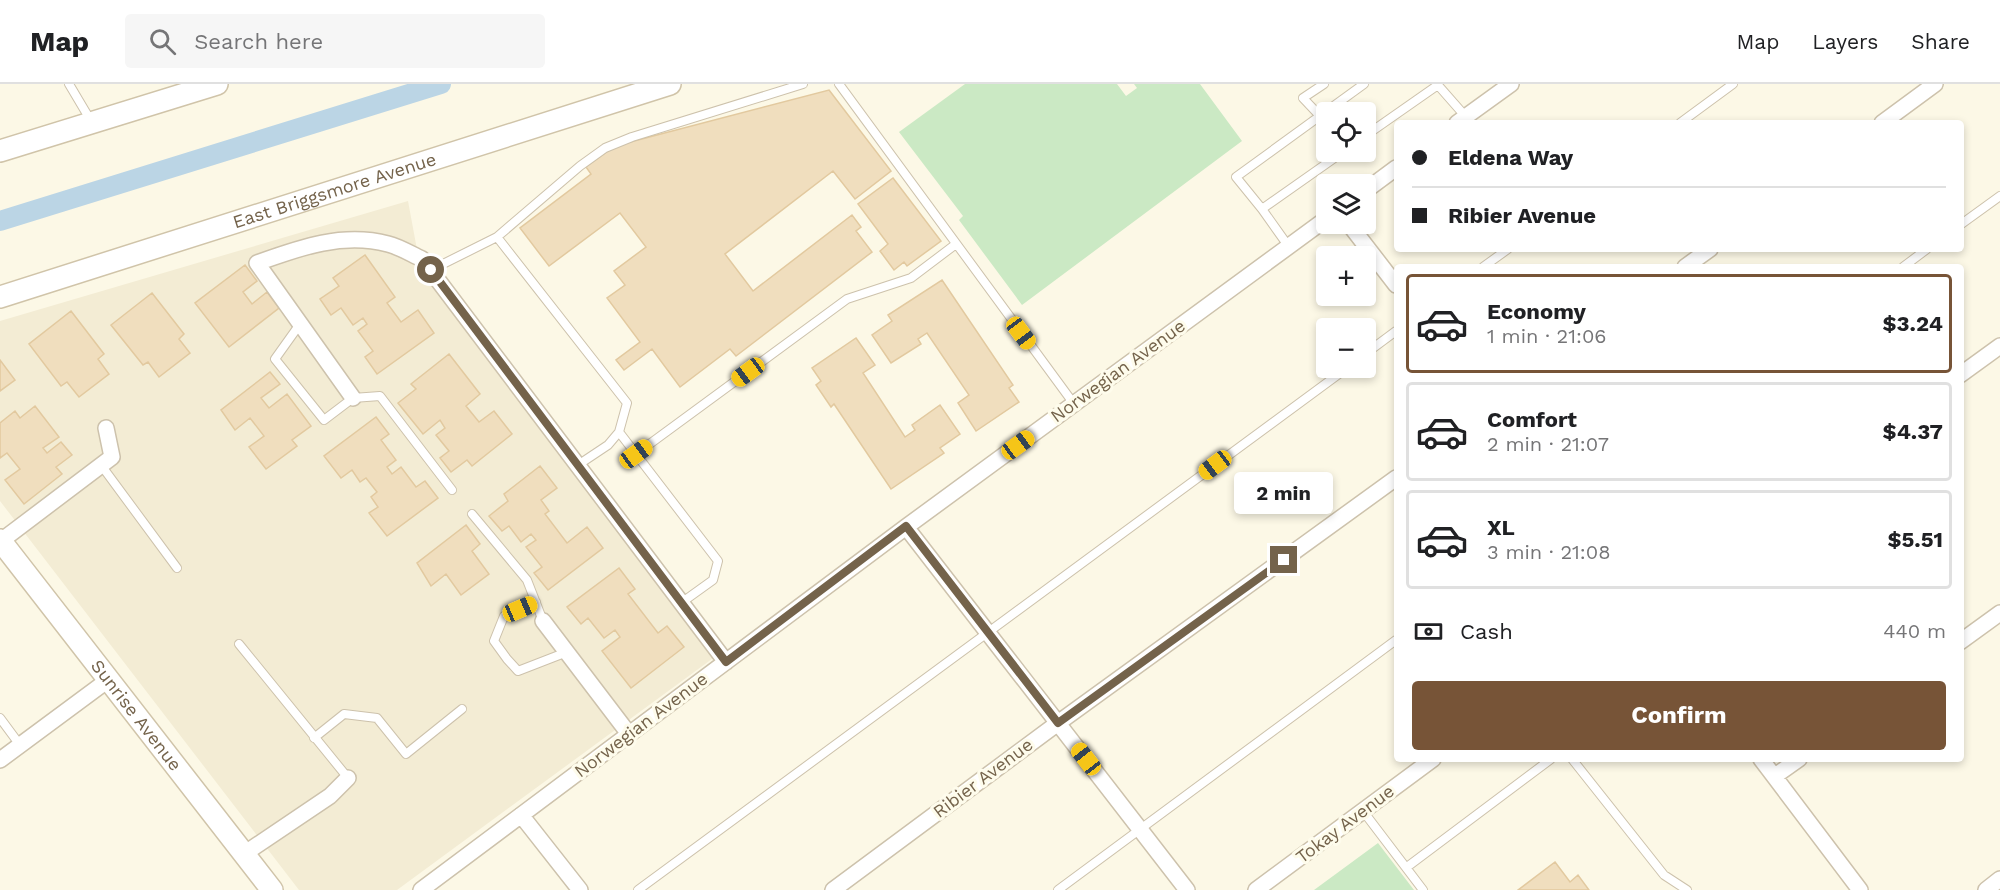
<!DOCTYPE html>
<meta charset="utf-8">
<style>
:root{--surface:#fff;--page:#f6f6f6;--text:#202124;--muted:#757577;--line:#e0e0e0;--accent:#775437}
body{margin:0;font-family:"Work Sans",sans-serif;background:var(--page);color:var(--text);height:100vh;display:flex;flex-direction:column;font-size:22px;white-space:nowrap}
*{box-sizing:border-box;margin:0}
p{font-size:20px;color:var(--muted)}
.icon{flex:none;width:33px;height:33px;fill:none;stroke:currentColor;stroke-width:2;stroke-linecap:round;stroke-linejoin:round}
.map{position:relative;flex:1;overflow:hidden}
.sheet{position:absolute;left:1394px;top:180px;width:570px;height:498px;display:flex;flex-direction:column;background:var(--surface);border-radius:6px;box-shadow:0 3px 9px #0003}
.sheet>*{flex:none}
.guide{position:absolute;left:1394px;top:36px;width:570px;height:132px;border-radius:6px;box-shadow:0 3px 9px #0003;display:grid;align-content:center;height:132px;padding:0 18px;background:var(--surface)}
.controls{position:absolute;left:1316px;top:18px;display:grid;gap:12px}
.controls a{display:grid;place-items:center;width:60px;height:60px;border-radius:6px;background:var(--surface);box-shadow:0 3px 9px #0003;font-size:30px}
.end{position:absolute;width:27px;height:27px;margin:-14px;border:8px solid #74634b;background:#fff;box-shadow:0 0 0 3px #fff}
.from{border-radius:50%}
.bubble{position:absolute;height:42px;border-radius:6px;background:var(--surface);box-shadow:0 3px 9px #0003;font-size:20px;font-weight:700;line-height:42px;text-align:center}
.car{position:absolute;width:18px;height:36px;margin:-18px -9px;border-radius:8px;box-shadow:0 0 4px 2px #0007;background:linear-gradient(#f5c518 24%,#345 0 40%,#f5c518 0 76%,#345 0 86%,#f5c518 0)}
.guide b{display:flex;align-items:center;gap:21px;height:57px;font-size:22px}
.guide b+b{border-top:2px solid var(--line)}
.guide i{width:15px;height:15px;background:var(--text)}
ul{padding:10px 0 0;list-style:none}
li{display:flex;align-items:center;gap:18px;height:99px;margin:0 12px 9px;padding:0 6px;border:3px solid var(--line);border-radius:6px}
li div{flex:1}
li b{display:block;font-size:22px}
li em{font-style:normal;font-weight:700}
li.on{border-color:var(--accent)}
li>.icon{width:54px;height:54px;stroke-width:1.5}
.pay{display:flex;align-items:center;gap:15px;height:66px;padding:0 18px;font-size:22px}
.pay p{margin-inline-start:auto}
.primary-button{display:flex;gap:12px;margin-top:auto;padding:12px 18px}
.primary-button a{flex:1;height:69px;border-radius:6px;background:var(--accent);color:#fff;font-size:24px;font-weight:700;line-height:69px;text-align:center}
header{display:flex;align-items:center;gap:36px;box-sizing:border-box;height:84px;padding:0 30px;background:var(--surface);border-bottom:2px solid var(--line)}
header strong{font-size:28px}
nav{display:flex;gap:33px;margin-inline-start:auto;font-size:21px}
.search{width:420px;height:54px;background:var(--page);display:flex;align-items:center;gap:15px;box-sizing:border-box;padding:0 21px;border-radius:6px;color:var(--muted);font-size:22px}
.map>svg:first-child{display:block}
.residential{fill:#f3ecd4}
.green{fill:#cbe9c4}
.lines{fill:none;stroke-linecap:round;stroke-linejoin:round}
.canal{stroke:#bbd5e5;stroke-width:20}
.building{fill:#f0debe;stroke:#e2c99f;stroke-width:1.5}
.lane-casing{stroke:#cdc2ac;stroke-width:10}
.street-casing{stroke:#cdc2ac;stroke-width:18}
.secondary-casing{stroke:#d0c4a9;stroke-width:24}
.lane{stroke:#fff;stroke-width:8}
.street{stroke:#fff;stroke-width:15}
.secondary{stroke:#fff;stroke-width:21}
.route{stroke:#74634b;stroke-width:8}
.labels{text-anchor:middle;stroke-width:6;stroke-linejoin:round;paint-order:stroke}
.street-label{font-size:18px;fill:#74634b;stroke:#fefcec}
</style>
<header>
<strong>Map</strong>
<div class="search"><svg class="icon" aria-label="search" viewBox="0 0 24 24"><circle cx="10" cy="10" r="6"/><path d="M15 15l6 6"/></svg>Search here</div>
<nav><a>Map</a><a>Layers</a><a>Share</a></nav>
</header>
<div class="map">
<svg width="2000" height="806" viewBox="0 0 2000 806">
<rect width="100%" height="100%" fill="#fcf8e6"/>
<path class="residential" d="M408,117l13,70 295,385 -319,234h-98l-299,-389v-180z"/>
<path class="green" d="M965,0h152l9,12 11,-8 -3,-4h66l42,57 -220,164 -63,-85 4,-4 -64,-84z
M1378,759l36,47h-100z"/>
<g class="lines">
<path class="canal" d="M0,137l441,-137"/>
</g>
<path class="building" d="M829,6l62,81 -36,28 -22,-28 -108,83 28,37 99,-76 9,12 -5,4 16,21 -136,104 -6,-7 -50,38 -28,-38 -28,21 -8,-10 24,-18 -33,-44 18,-13 -11,-14 32,-24 -26,-34 -71,53 -29,-38 71,-54 -5,-7 29,-21z
M893,94l48,63 -34,25 -3,-4 -10,8 -14,-19 8,-7 -30,-40z
M365,171l30,42 -8,6 14,19 17,-12 16,23 -57,41 -12,-17 8,-6 -15,-20 9,-7 -4,-6 -10,7 -12,-17 -10,7 -11,-16 19,-13 -6,-8z
M245,181l12,16 -14,11 9,12 15,-12 12,16 -50,39 -34,-44z
M942,196l71,105 -4,3 10,14 -43,29 -18,-28 11,-8 -42,-62 -9,6 3,5 -30,19 -19,-28 20,-14 -4,-6z
M152,209l32,41 -5,5 11,14 -31,24 -11,-15 -5,3 -32,-40z
M71,227l33,43 -6,5 11,15 -30,23 -12,-15 -6,4 -32,-42z
M856,254l19,27 -12,8 42,64 10,-7 -3,-5 28,-20 20,29 -20,14 4,5 -53,36 -57,-85 -3,3 -15,-22 5,-4 -9,-13z
M449,270l31,40 -14,12 13,16 15,-11 18,23 -40,32 -5,-6 -16,12 -11,-14 9,-7 -13,-16 9,-7 -5,-8 -17,14 -25,-31 18,-14 -5,-5z
M0,276l15,20 -15,11z
M270,288l10,12 -19,14 8,10 18,-14 24,32 -19,14 5,6 -31,23 -17,-22 15,-11 -14,-18 -15,12 -14,-20z
M35,322l24,31 -16,11 4,5 14,-11 11,13 -16,12 6,7 -38,30 -19,-24 15,-11 -13,-16 -7,5v-35l15,-12 5,7z
M376,333l13,17 -8,6 15,20 -9,7 5,7 9,-7 15,20 9,-6 13,17 -51,38 -18,-23 9,-6 -7,-10 6,-5 -11,-14 -6,4 -8,-12 -11,8 -17,-22z
M540,382l17,22 -16,12 8,11 -4,3 22,29 20,-16 16,21 -55,42 -14,-17 8,-6 -16,-20 10,-7 -5,-6 -10,8 -12,-16 -7,5 -13,-15 19,-15 -4,-7z
M466,441l14,19 -8,7 17,23 -28,21 -15,-21 -15,12 -14,-23z
M619,484l16,21 -7,5 30,39 9,-7 17,21 -53,41 -29,-37 18,-14 -5,-7 -11,8 -16,-20 -7,6 -14,-17z
M1555,778l15,20 8,-7 11,15h-71z"/>
<g class="lines">
<defs>
<path id="lane" d="M69,0l22,37
M839,0l235,320
M1437,0l29,33
M1320,32l-17,-18 21,-14
M1680,39l53,-39
M1365,52l73,-51
M1262,125l81,-57
M1960,141l40,-29
M497,153l130,166 -8,29 -11,13 -30,20
M1289,163l-27,-38 -26,-32 128,-93
M1483,183l25,-18
M1903,183l24,-18
M431,186l66,-33 83,-71 25,-18 27,-11 171,-53
M300,240l-25,35 49,61 29,-22 27,-2 72,94
M1365,270l31,-23
M619,348l99,129 -5,19 -32,23
M636,370l211,-155 64,-21 45,-34
M101,381l76,103
M472,430l55,66 16,41
M536,518l-32,14 -10,25 13,18 11,12 49,-19
M239,560l109,134
M0,634l20,27
M314,654l30,-24 33,4 29,36 56,-45
M1572,675l92,116 23,15
M1363,727l60,79
M1407,783l144,-108
M638,806l709,-522
M1058,806l338,-250"/>
<path id="street" d="M1457,39l54,-39
M1882,39l53,-39
M1365,107l31,-23
M1349,140l47,61
M1685,183l25,-18
M1960,291l40,-29
M353,314l-96,-135c42,-15 85,-31 131,-19 12,3 23,10 34,15l304,403
M906,443l281,363
M1,457l111,-84 -6,-29
M543,537l86,113
M1960,558l40,-29
M1761,675l99,131
M0,676l108,-80
M1775,692l24,-17
M521,731l59,75
M244,770l86,-58 18,-18
M421,806l485,-363 420,-308
M833,806l225,-167 338,-245
M1256,806l177,-131
M1986,806l14,-11"/>
<g id="secondary">
<path d="M0,67l217,-67"/>
<path id="s1" d="M0,213l670,-213"/>
<path id="s2" d="M0,456l272,350"/>
</g>
</defs>
<use href="#lane" class="lane-casing"/>
<use href="#street" class="street-casing"/>
<use href="#secondary" class="secondary-casing"/>
<use href="#lane" class="lane"/>
<use href="#street" class="street"/>
<use href="#secondary" class="secondary"/>
</g>
<g class="lines">
<path class="route" d="M431,186l295,392 180,-136 152,197 226,-163"/>
</g>
<g class="labels">
<g class="street-label">
<text dy="6" stroke="none"><textPath href="#s1" startOffset="351">East Briggsmore Avenue</textPath></text>
<text transform="translate(1118 287) rotate(-36)" y="6">Norwegian Avenue</text>
<text dy="6" stroke="none"><textPath href="#s2" startOffset="222">Sunrise Avenue</textPath></text>
<text transform="translate(641 641) rotate(-37)" y="6">Norwegian Avenue</text>
<text transform="translate(983 694) rotate(-37)" y="6">Ribier Avenue</text>
<text transform="translate(1345 740) rotate(-37)" y="6">Tokay Avenue</text>
</g>
</g>
</svg>
<div class="controls">
<a><svg class="icon" aria-label="locate" viewBox="0 0 24 24"><circle cx="12" cy="12" r="6"/><path d="M12 2v4M12 18v4M2 12h4M18 12h4"/></svg></a>
<a><svg class="icon" aria-label="layers" viewBox="0 0 24 24"><path d="M12 4l9 5-9 5-9-5zM3 14l9 5 9-5"/></svg></a>
<a>+</a>
<a>−</a>
</div>
<i class="end from" style="left:431px;top:186px"></i>
<i class="end" style="left:1284px;top:476px"></i>
<div class="bubble" style="left:1234px;top:388px;width:99px">2 min</div>
<i class="car" style="left:1021px;top:249px;rotate:143deg"></i>
<i class="car" style="left:748px;top:288px;rotate:234deg"></i>
<i class="car" style="left:1018px;top:361px;rotate:54deg"></i>
<i class="car" style="left:636px;top:370px;rotate:54deg"></i>
<i class="car" style="left:1215px;top:381px;rotate:233deg"></i>
<i class="car" style="left:520px;top:525px;rotate:67deg"></i>
<i class="car" style="left:1086px;top:675px;rotate:322deg"></i>
<div class="guide">
<b><i class="from"></i>Eldena Way</b>
<b><i></i>Ribier Avenue</b>
</div>
<section class="sheet">
<ul>
<li class="on"><svg class="icon" aria-label="car" viewBox="0 0 24 24"><path d="M5 17H2v-5l4-1 3-4h7l3 4 3 1v5h-3M9 17h6M6 11h13"/><circle cx="7" cy="17" r="2"/><circle cx="17" cy="17" r="2"/></svg><div><b>Economy</b><p>1 min · 21:06</p></div><em>$3.24</em></li>
<li><svg class="icon" aria-label="car" viewBox="0 0 24 24"><path d="M5 17H2v-5l4-1 3-4h7l3 4 3 1v5h-3M9 17h6M6 11h13"/><circle cx="7" cy="17" r="2"/><circle cx="17" cy="17" r="2"/></svg><div><b>Comfort</b><p>2 min · 21:07</p></div><em>$4.37</em></li>
<li><svg class="icon" aria-label="car" viewBox="0 0 24 24"><path d="M5 17H2v-5l4-1 3-4h7l3 4 3 1v5h-3M9 17h6M6 11h13"/><circle cx="7" cy="17" r="2"/><circle cx="17" cy="17" r="2"/></svg><div><b>XL</b><p>3 min · 21:08</p></div><em>$5.51</em></li>
</ul>
<div class="pay"><svg class="icon" aria-label="cash" viewBox="0 0 24 24"><path d="M3 7h18v10H3z"/><circle cx="12" cy="12" r="2"/></svg>Cash<p>440 m</p></div>
<div class="primary-button"><a>Confirm</a></div>
</section>
</div>
